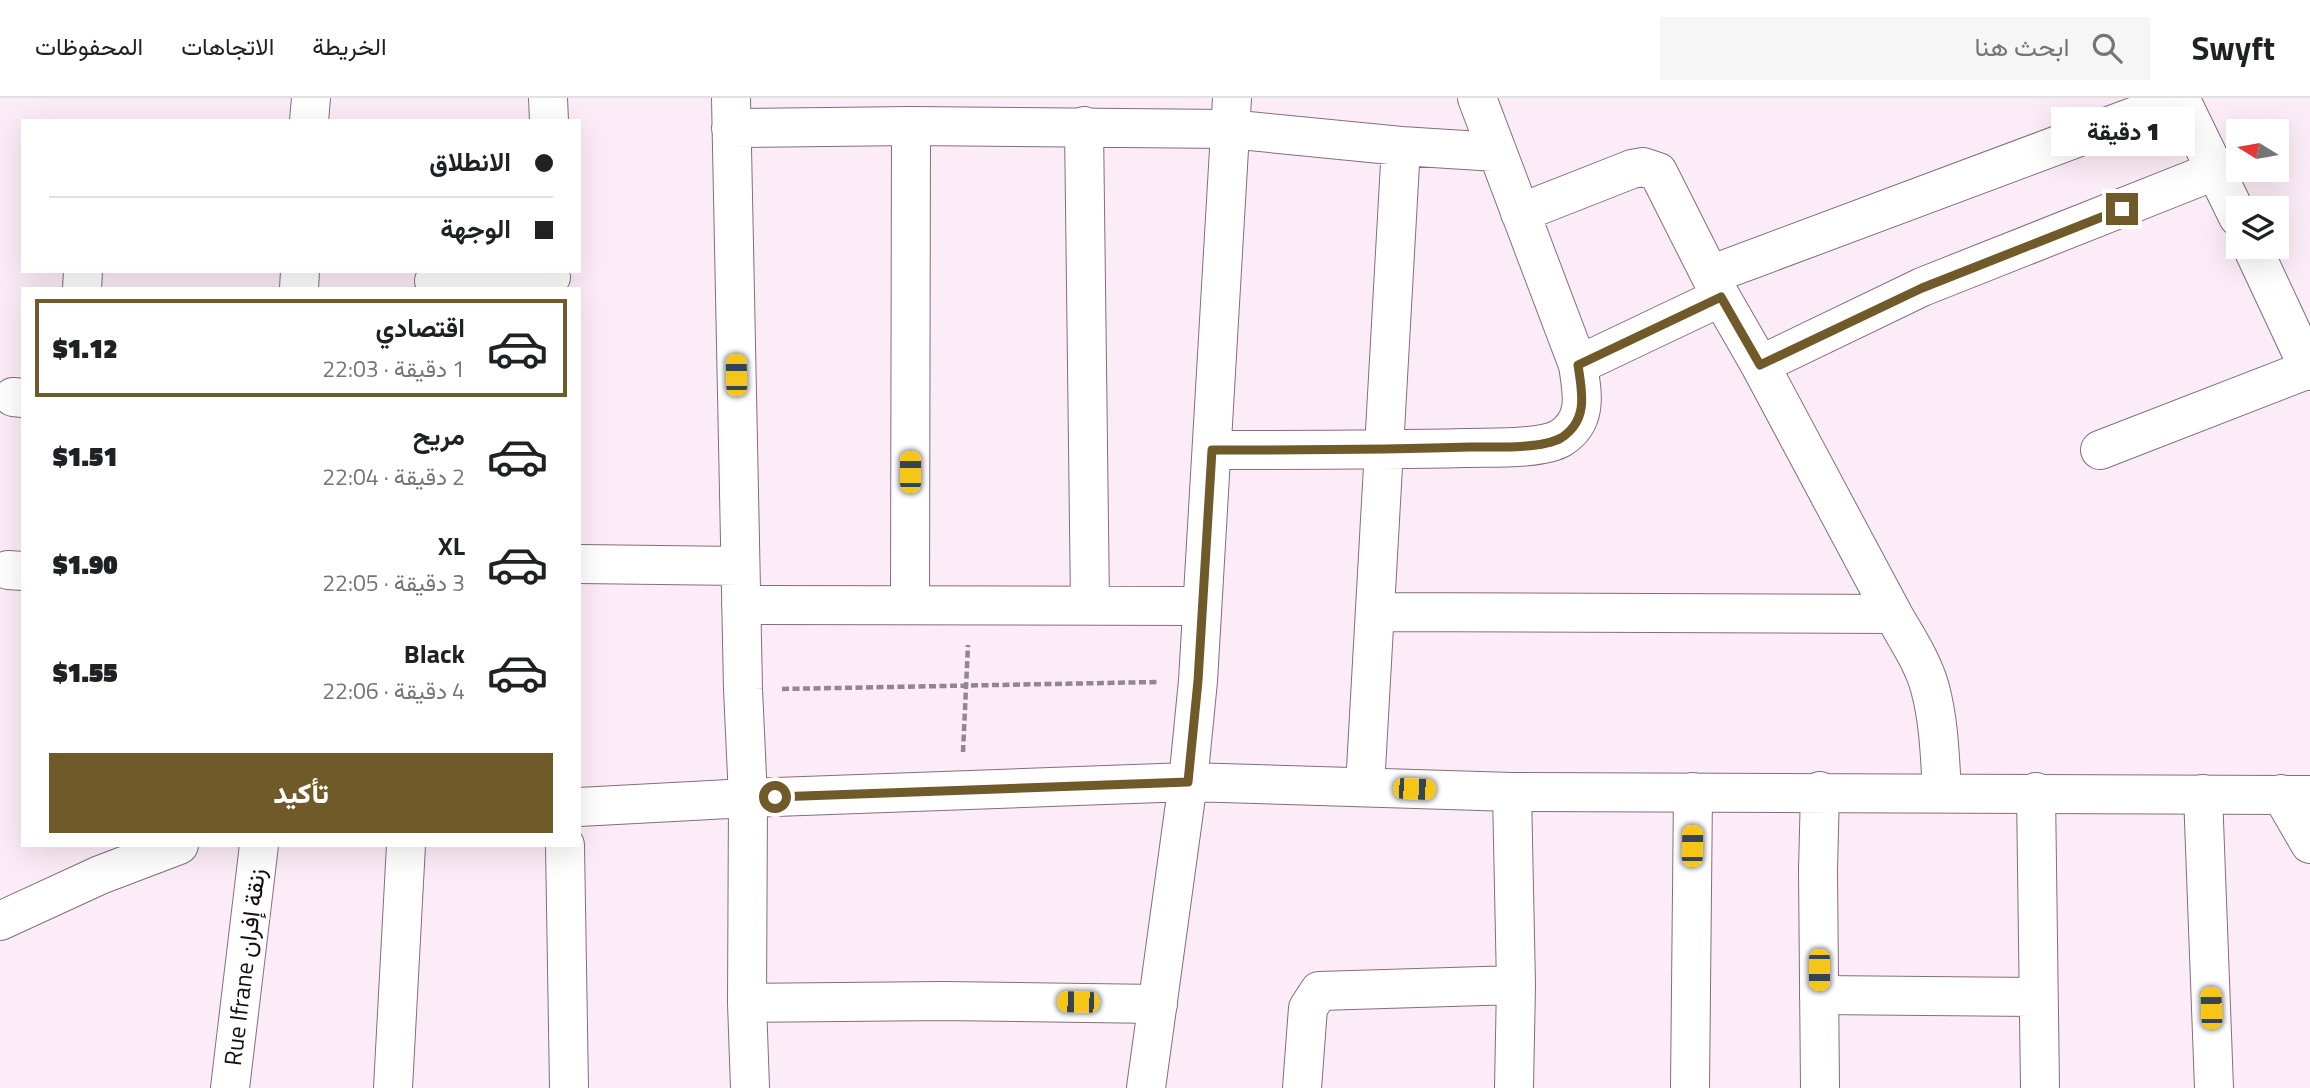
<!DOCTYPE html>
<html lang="ar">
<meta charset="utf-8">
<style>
:root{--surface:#fff;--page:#f6f6f6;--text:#202124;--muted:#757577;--line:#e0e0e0;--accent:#705a29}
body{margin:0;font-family:"Titillium Web",Vazirmatn,sans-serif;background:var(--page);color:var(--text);direction:rtl;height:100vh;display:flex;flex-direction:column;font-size:26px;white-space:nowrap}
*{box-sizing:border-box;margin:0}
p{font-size:23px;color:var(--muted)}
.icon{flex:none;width:38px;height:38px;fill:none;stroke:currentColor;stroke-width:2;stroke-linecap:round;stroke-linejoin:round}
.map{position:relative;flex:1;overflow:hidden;direction:ltr}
.drawer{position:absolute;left:21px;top:189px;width:560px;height:560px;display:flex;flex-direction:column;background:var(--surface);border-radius:0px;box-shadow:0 7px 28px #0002;direction:rtl}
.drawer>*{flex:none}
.hud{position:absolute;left:21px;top:21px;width:560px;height:154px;border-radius:0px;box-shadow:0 7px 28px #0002;direction:rtl;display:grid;align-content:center;height:154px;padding:0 28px;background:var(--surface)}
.needle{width:46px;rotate:281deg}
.fabs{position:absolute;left:2226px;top:21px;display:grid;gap:14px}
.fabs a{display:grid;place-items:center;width:63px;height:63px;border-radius:0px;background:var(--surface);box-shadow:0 7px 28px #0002;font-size:35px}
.end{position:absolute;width:32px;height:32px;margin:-16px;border:9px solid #705a29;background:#fff;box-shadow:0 0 0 4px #fff}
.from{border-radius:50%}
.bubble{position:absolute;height:49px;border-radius:0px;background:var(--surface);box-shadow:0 7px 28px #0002;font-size:23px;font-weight:800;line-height:49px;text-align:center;direction:rtl}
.car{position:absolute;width:21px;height:42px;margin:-21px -10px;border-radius:9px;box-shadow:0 0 5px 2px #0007;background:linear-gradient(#f5c518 24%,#345 0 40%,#f5c518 0 76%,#345 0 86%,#f5c518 0)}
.hud b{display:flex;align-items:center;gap:24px;height:66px;font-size:26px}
.hud b+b{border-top:2px solid var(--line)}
.hud i{width:18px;height:18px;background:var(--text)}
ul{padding:12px 0 0;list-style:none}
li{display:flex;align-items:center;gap:21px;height:98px;margin:0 14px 10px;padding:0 14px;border:4px solid transparent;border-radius:0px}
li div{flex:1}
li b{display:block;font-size:26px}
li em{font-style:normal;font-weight:800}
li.current{border-color:var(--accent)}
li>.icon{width:63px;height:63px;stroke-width:1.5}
.action{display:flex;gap:14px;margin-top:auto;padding:14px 28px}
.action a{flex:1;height:80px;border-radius:0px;background:var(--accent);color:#fff;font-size:28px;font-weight:800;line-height:80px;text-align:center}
header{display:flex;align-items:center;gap:42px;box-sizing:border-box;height:98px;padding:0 35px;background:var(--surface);border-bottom:2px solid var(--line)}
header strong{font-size:33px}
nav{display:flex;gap:38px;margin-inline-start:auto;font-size:24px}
.search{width:490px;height:63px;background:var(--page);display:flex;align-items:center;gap:18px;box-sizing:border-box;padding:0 24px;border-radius:0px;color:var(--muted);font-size:26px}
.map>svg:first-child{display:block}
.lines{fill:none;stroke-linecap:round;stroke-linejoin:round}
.minor-casing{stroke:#846d7e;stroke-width:40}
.tertiary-casing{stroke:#846d7e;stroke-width:40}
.path{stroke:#93868f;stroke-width:4.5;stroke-dasharray:7 3.5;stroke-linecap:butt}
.minor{stroke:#fff;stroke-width:38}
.tertiary{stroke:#fff;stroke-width:38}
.route{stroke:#705a29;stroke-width:9}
.labels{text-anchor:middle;stroke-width:7;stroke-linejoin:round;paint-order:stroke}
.street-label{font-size:24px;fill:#150c13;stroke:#fff}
</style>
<header>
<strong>Swyft</strong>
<div class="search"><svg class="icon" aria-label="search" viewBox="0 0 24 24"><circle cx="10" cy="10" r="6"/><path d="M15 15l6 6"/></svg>ابحث هنا</div>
<nav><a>الخريطة</a><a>الاتجاهات</a><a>المحفوظات</a></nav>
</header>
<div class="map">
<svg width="2310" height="990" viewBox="0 0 2310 990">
<rect width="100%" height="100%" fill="#fcecf7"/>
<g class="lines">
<defs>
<path id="minor" d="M548,0l1,23
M731,0l12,591 5,109 -1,205 3,85
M911,28l318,3 172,17
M1084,28l6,479
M731,30l180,-2 -1,479
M1520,115l112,-44 11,-2 15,5 63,125
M1710,177l471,-176
M434,183l117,-4
M82,191l1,-18
M1760,267l162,-78 295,-117
M13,299l10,1
M1212,352c84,0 169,0 253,-2 24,-1 76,2 96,-10 28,-18 21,-46 17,-73l-101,-267
M2100,352l209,-81
M579,466l161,2
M8,472l15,1
M741,507l461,1
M1375,514l518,2 -133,-249 -39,-68 -143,68
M1893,516c13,23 30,48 37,74 9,33 10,70 12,104
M1365,689l36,-641 96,6
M1512,694l4,193 -2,103
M2036,694l4,296
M2203,696l11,294
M2281,696l29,50
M565,747l4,243
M1819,897l219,2
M747,905l197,-2 214,3
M393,990l13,-243
M1302,990l6,-80 11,-17 197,-6
M1690,990l3,-296"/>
<path id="tertiary" d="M2180,0l58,119
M309,23l2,-23
M2252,149l58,124
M299,191l1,-18
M1820,693l-2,79 2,218
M579,709l169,-9 440,-16 324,10 798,3
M0,823l100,-46 79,-30
M230,990l29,-243
M1146,990l42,-306 10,-101 34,-583"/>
</defs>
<use href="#minor" class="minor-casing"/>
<use href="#tertiary" class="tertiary-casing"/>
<path class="path" d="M782,591l376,-7
M963,654l5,-107"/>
<use href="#minor" class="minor"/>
<use href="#tertiary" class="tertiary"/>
</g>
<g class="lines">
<path class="route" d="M775,699l413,-15 10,-101 14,-231c86,0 172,0 258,-3 23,0 72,2 91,-9 28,-18 21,-46 17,-73l143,-68 39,68 162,-77 200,-79"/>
</g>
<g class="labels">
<g class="street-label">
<text transform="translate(245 869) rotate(-83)" y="8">Rue Ifrane زنقة إفران</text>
</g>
</g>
</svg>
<div class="fabs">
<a><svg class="needle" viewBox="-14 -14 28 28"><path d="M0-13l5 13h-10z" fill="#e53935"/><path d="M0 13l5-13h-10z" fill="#757577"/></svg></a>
<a><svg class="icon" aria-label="layers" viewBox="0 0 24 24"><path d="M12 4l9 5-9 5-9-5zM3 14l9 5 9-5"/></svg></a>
</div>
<i class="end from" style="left:775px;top:699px"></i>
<i class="end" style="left:2122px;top:111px"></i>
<div class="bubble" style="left:2051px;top:9px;width:144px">1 دقيقة</div>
<i class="car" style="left:736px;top:277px;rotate:359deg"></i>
<i class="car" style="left:910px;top:374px;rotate:0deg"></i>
<i class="car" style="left:1414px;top:691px;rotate:92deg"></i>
<i class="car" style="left:1692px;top:748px;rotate:1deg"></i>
<i class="car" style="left:1819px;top:872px;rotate:180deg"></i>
<i class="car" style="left:1078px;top:904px;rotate:271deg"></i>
<i class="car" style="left:2211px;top:910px;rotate:358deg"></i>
<div class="hud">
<b><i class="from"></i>الانطلاق</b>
<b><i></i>الوجهة</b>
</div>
<section class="drawer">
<ul>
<li class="current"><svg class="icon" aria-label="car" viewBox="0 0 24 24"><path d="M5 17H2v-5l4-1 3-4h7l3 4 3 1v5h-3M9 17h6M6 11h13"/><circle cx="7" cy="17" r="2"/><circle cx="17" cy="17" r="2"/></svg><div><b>اقتصادي</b><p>1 دقيقة · 22:03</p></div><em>$1.12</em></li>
<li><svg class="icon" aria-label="car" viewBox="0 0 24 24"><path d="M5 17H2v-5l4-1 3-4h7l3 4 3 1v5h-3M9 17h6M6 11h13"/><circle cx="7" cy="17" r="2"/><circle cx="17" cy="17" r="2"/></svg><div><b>مريح</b><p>2 دقيقة · 22:04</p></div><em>$1.51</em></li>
<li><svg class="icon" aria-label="car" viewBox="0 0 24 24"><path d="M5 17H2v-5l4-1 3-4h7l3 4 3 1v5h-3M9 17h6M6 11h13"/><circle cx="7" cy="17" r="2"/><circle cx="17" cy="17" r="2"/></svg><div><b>XL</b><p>3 دقيقة · 22:05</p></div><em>$1.90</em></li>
<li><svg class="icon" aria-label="car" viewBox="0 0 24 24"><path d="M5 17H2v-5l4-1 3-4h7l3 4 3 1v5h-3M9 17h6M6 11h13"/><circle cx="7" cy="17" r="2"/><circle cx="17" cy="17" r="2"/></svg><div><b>Black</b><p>4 دقيقة · 22:06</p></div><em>$1.55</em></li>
</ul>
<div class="action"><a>تأكيد</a></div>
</section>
</div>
